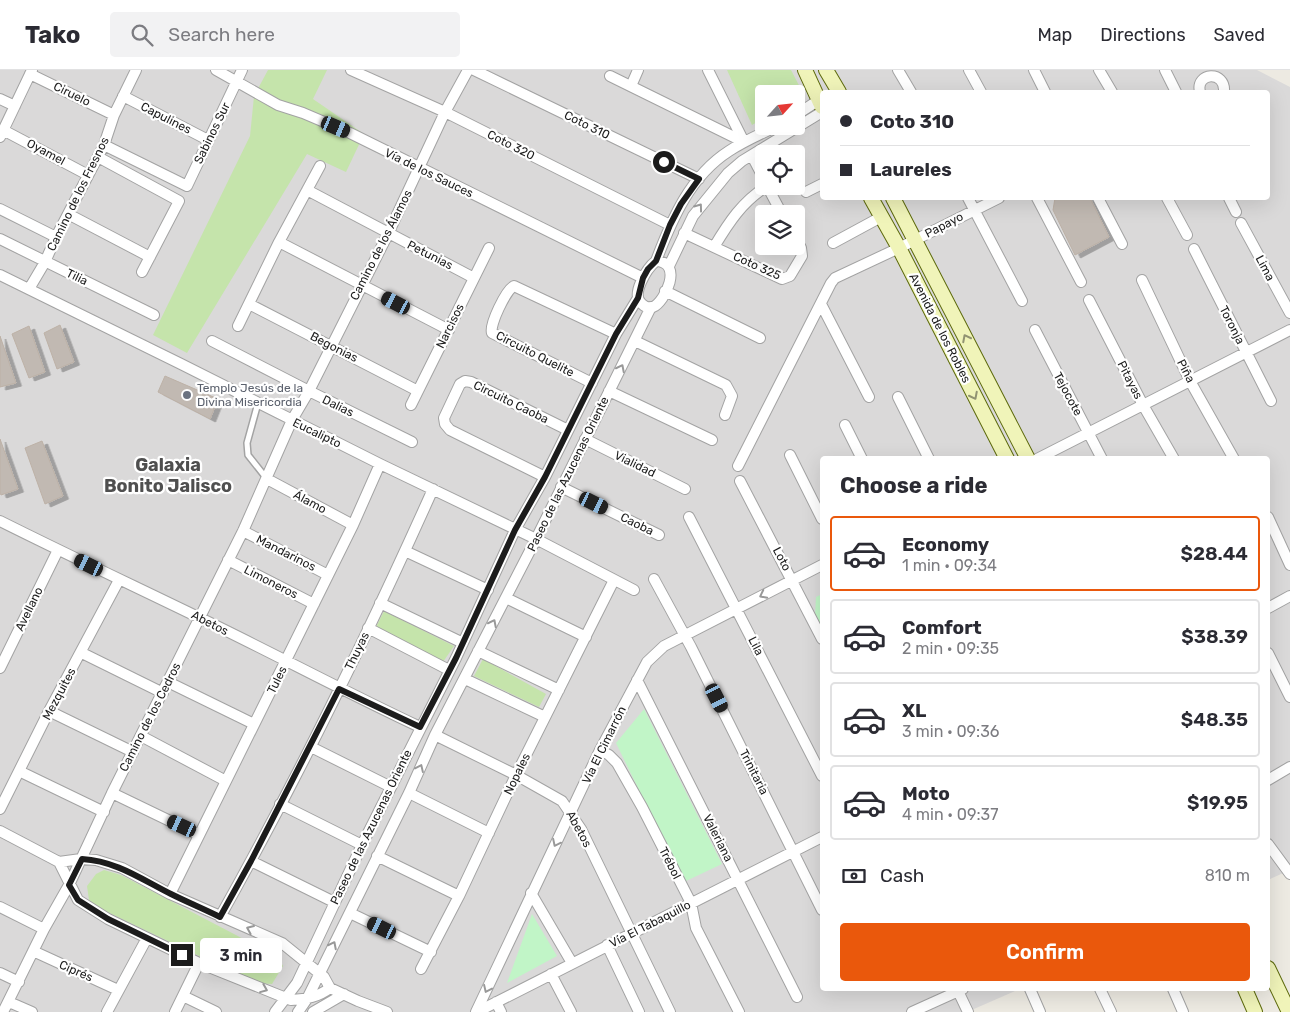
<!DOCTYPE html>
<meta charset="utf-8">
<style>
:root{--surface:#fff;--page:#f2f2f3;--text:#2b2b33;--muted:#7c7c81;--line:#e1e1e2;--accent:#ea580c}
body{margin:0;font-family:Rubik,sans-serif;background:var(--page);color:var(--text);height:100vh;display:flex;flex-direction:column;font-size:19px;white-space:nowrap}
*{box-sizing:border-box;margin:0}
p{font-size:16px;color:var(--muted)}
.icon{flex:none;width:28px;height:28px;fill:none;stroke:currentColor;stroke-width:2;stroke-linecap:round;stroke-linejoin:round}
.map{position:relative;flex:1;overflow:hidden}
.sheet{position:absolute;left:820px;top:386px;width:450px;height:535px;display:flex;flex-direction:column;background:var(--surface);border-radius:5px;box-shadow:0 5px 20px #0002}
.sheet>*{flex:none}
.guide{position:absolute;left:820px;top:20px;width:450px;height:110px;border-radius:5px;box-shadow:0 5px 20px #0002;display:grid;align-content:center;height:110px;padding:0 20px;background:var(--surface)}
.needle{width:32px;rotate:63deg}
.tools{position:absolute;left:755px;top:15px;display:grid;gap:10px}
.tools a{display:grid;place-items:center;width:50px;height:50px;border-radius:5px;background:var(--surface);box-shadow:0 5px 20px #0002;font-size:25px}
.end{position:absolute;width:22px;height:22px;margin:-11px;border:6px solid #1c1c1c;background:#fff;box-shadow:0 0 0 2px #fff}
.from{border-radius:50%}
.bubble{position:absolute;height:35px;border-radius:5px;background:var(--surface);box-shadow:0 5px 20px #0002;font-size:16px;font-weight:600;line-height:35px;text-align:center}
.car{position:absolute;width:15px;height:30px;margin:-15px -8px;border-radius:6px;box-shadow:0 0 4px 1px #0007;background:linear-gradient(#222 24%,#8ab4d8 0 40%,#222 0 76%,#8ab4d8 0 86%,#222 0)}
.guide b{display:flex;align-items:center;gap:18px;height:48px;font-size:19px}
.guide b+b{border-top:1px solid var(--line)}
.guide i{width:12px;height:12px;background:var(--text)}
ul{padding:0;list-style:none}
li{display:flex;align-items:center;gap:15px;height:75px;margin:0 10px 8px;padding:0 10px;border:2px solid var(--line);border-radius:5px}
li div{flex:1}
li b{display:block;font-size:19px}
li em{font-style:normal;font-weight:600}
li.active{border-color:var(--accent)}
li>.icon{width:45px;height:45px;stroke-width:1.5}
h2{padding:0 20px;font-size:22px;line-height:60px}
.pay{display:flex;align-items:center;gap:12px;height:55px;padding:0 20px;font-size:19px}
.pay p{margin-inline-start:auto}
.button{display:flex;gap:10px;margin-top:auto;padding:10px 20px}
.button a{flex:1;height:58px;border-radius:5px;background:var(--accent);color:#fff;font-size:20px;font-weight:600;line-height:58px;text-align:center}
header{display:flex;align-items:center;gap:30px;box-sizing:border-box;height:70px;padding:0 25px;background:var(--surface);border-bottom:1px solid var(--line)}
header strong{font-size:24px}
nav{display:flex;gap:28px;margin-inline-start:auto;font-size:18px}
.search{width:350px;height:45px;background:var(--page);display:flex;align-items:center;gap:12px;box-sizing:border-box;padding:0 18px;border-radius:5px;color:var(--muted);font-size:19px}
.map>svg:first-child{display:block}
.residential{fill:#dad9d9;fill-rule:evenodd}
.grass{fill:#c5e4ab}
.park{fill:#c1f5c7}
.building{fill:#c1b9b2;stroke:#bdb1a6;filter:url(#shadow)}
.lines{fill:none;stroke-linecap:round;stroke-linejoin:round}
.lane-casing{stroke:#a3a3a3;stroke-width:8}
.street-casing{stroke:#a3a3a3;stroke-width:12}
.secondary-casing{stroke:#5d6a0c;stroke-width:16}
.lane{stroke:#fff;stroke-width:5}
.street{stroke:#fff;stroke-width:10}
.secondary{stroke:#f0f4b9;stroke-width:14}
.oneway{stroke:#999}
.oneway2{stroke:#919372}
.route{stroke:#1c1c1c;stroke-width:6}
.worship-dot{fill:#6b7280;stroke:#fff;stroke-width:2}
.labels{text-anchor:middle;stroke-width:4.5;stroke-linejoin:round;paint-order:stroke}
.street-label{font-size:12px;fill:#1c1c1c;stroke:#fff}
.worship-label{font-size:12px;fill:#5b616d;stroke:#fff;text-anchor:start}
.district-label{font-size:18px;font-weight:bold;fill:#4f4f4f;stroke:#fff}
</style>
<header>
<strong>Tako</strong>
<div class="search"><svg class="icon" aria-label="search" viewBox="0 0 24 24"><circle cx="10" cy="10" r="6"/><path d="M15 15l6 6"/></svg>Search here</div>
<nav><a>Map</a><a>Directions</a><a>Saved</a></nav>
</header>
<div class="map">
<svg width="1290" height="942" viewBox="0 0 1290 942">
<defs>
<filter id="shadow"><feDropShadow dx="5.5" dy="3" stdDeviation="0" flood-color="#0004"/></filter>
</defs>
<rect width="100%" height="100%" fill="#edeae2"/>
<path class="residential" d="M0,0h1257l33,17v783l-22,10v-421h-446v530h198l-53,23h-967zM822,22h446v106h-446zM764,24h32v32h-32zM764,84h32v32h-32zM764,144h32v32h-32z"/>
<path class="grass" d="M268,0h59l-14,29 51,35 -18,38 -39,-18 -120,199 -34,-18 97,-199 4,-40z
M727,0h64l13,25 -8,5v-6h-32v24l-12,7z
M384,541l70,35 -11,16 -67,-35z
M483,589l63,35 -7,13 -65,-31z
M104,800l17,5 157,82 5,9 -11,18 -15,-1 -12,-5 -148,-71 -8,-7 -2,-14 9,-12z"/>
<path class="park" d="M822,524v36l-7,-15 1,-18z
M644,639l78,155 -36,17 -34,-64 -36,-74z
M532,844l25,42 -50,27z"/>
<path class="building" d="M1055,128h35l19,39 -34,18 -22,-45z
M60,255l14,37 -17,7 -13,-36z
M29,256l16,46 -16,6 -17,-44z
M0,266l16,47 -16,4z
M165,306l53,23 -8,20 -52,-27z
M0,369l18,50 -17,6 -1,-2z
M42,371l21,55 -18,8 -20,-56z"/>
<g class="lines">
<defs>
<path id="lane" d="M258,333l-11,40 1,12 19,24"/>
<path id="street" d="M216,0l62,35 25,8 47,20 293,145
M351,0l94,42 225,113
M474,0l225,109
M708,0l36,72
M898,0l13,22
M969,0l12,22
M1034,0l11,22
M1099,0l13,22
M1165,0l11,22
M30,4l84,41
M610,6l134,66
M631,16l7,-16
M1200,22c-5,-20 26,-22 24,0
M123,26l85,44
M0,29l15,7
M796,45l26,-17
M3,60l85,45
M0,67l32,-67
M104,75l83,41 55,-116
M752,86l12,23
M98,87l81,44 -37,71
M767,116l15,28
M307,120l167,88
M806,122l16,-8
M968,128l54,103
M1037,128l44,84
M1098,128l24,46
M1167,128l20,37
M1229,128l7,14
M0,139l56,28
M68,144l82,43
M1241,153l49,90
M684,163l98,46 8,-3 12,-20 -1,-8 -5,-9
M0,169l154,76
M279,172l170,88
M833,173l48,-26
M714,177c15,-25 28,-45 53,-61
M1194,179l77,152
M656,191c16,-42 34,-85 73,-110 15,-10 32,-17 48,-25
M656,191c28,1 9,41 -3,46 -4,1 -8,0 -11,-3 -12,-9 5,-36 14,-43z
M669,196l24,-50 35,-43 14,-12 80,-49
M0,205l181,89 199,100 156,75 98,51
M1142,210l48,101 44,78
M29,219l16,-27 11,-25 48,-92 10,-30 22,-45
M665,221l95,47
M1089,230l54,105 31,54
M249,234l169,87
M821,234l48,93
M238,256l41,-84 41,-76
M1035,260l67,129
M212,271l97,50 103,51
M635,271l91,44 6,11 -7,19
M592,313l-100,-50c-3,-8 14,-43 22,-47l102,48
M609,321l103,49
M898,327l31,62
M411,335l78,-157
M845,355l17,34
M585,369l100,50
M790,385l32,64
M1037,389l253,-129
M738,396l93,-183 4,-5 64,-30 100,-50
M545,407l-95,-47 -5,-6 -1,-6 16,-34 5,-3 6,1 97,48
M267,409l86,46
M740,411l82,158
M561,417l98,48
M689,447l133,259
M1268,447l22,48
M0,451c66,33 132,64 198,96 75,36 147,75 222,110
M243,461l85,44
M405,481l83,39
M228,490l86,44
M654,509l37,68 131,263
M506,528l80,39
M380,533l83,40
M1268,538l22,-12
M368,558l81,42
M478,581l81,39
M82,583l81,40
M1268,583l22,44
M0,598l58,-118
M465,609l80,38
M637,610l160,317
M168,612l86,42
M49,641l84,41
M435,665l81,40 46,26 19,28 89,183
M141,666l85,45
M311,677l80,40
M600,680l9,5 8,8 25,44 49,96 5,25 43,84
M19,701l85,41
M1268,710l22,-13
M112,723l87,42
M409,723l80,40
M280,734l82,41
M0,739l49,-98 70,-131
M0,761l59,31 22,-3 15,1 26,8 48,26 112,49 42,34 6,11 28,13 29,11
M1268,774l22,30
M377,786l82,40
M251,791l83,41
M59,792l19,38 30,19 91,44 92,37c16,-1 27,-3 39,-12
M531,823l41,70
M170,824l183,-369 27,-61
M0,837l44,22
M350,843l81,39
M220,847c78,-139 148,-283 213,-428
M607,875l32,67
M33,881l85,39
M421,899l38,-73 57,-121 98,-195
M0,903l19,9
M551,904l20,38
M1030,919l10,23
M1100,919l11,23
M1173,919l10,23
M958,921l10,21
M183,926l33,16
M9,932l23,10
M496,932l5,10
M3,942l41,-83 25,-44 43,-92 131,-262 49,-111 17,-29 79,-157 57,-122 23,-42
M107,942l40,-74
M175,942l24,-49
M275,942l22,-29 65,-138 94,-187 59,-128 30,-53 71,-143 22,-36
M298,942l9,-13 102,-206 26,-58 101,-196 115,-232
M313,942l31,-18
M476,942l124,-262 47,-88 17,-16 158,-81
M477,942l345,-175
M912,942l51,-23"/>
<path id="secondary" d="M805,0l17,37
M826,0l13,22
M871,128l28,50 108,211
M893,128l135,261
M1268,898l21,44
M1245,919l10,23"/>
</defs>
<use href="#lane" class="lane-casing"/>
<use href="#street" class="street-casing"/>
<use href="#secondary" class="secondary-casing"/>
<use href="#lane" class="lane"/>
<use href="#street" class="street"/>
<use href="#secondary" class="secondary"/>
</g>
<defs><path id="oneway-chevron" d="M-2-3.5L2.5 0L-2 3.5" fill="none" stroke-width="1.6" stroke-linecap="round" stroke-linejoin="round" transform="scale(1.25)"/></defs>
<g class="oneway">
<use href="#oneway-chevron" transform="translate(699 137) rotate(-54)"/>
<use href="#oneway-chevron" transform="translate(621 298) rotate(-63)"/>
<use href="#oneway-chevron" transform="translate(763 525) rotate(153)"/>
<use href="#oneway-chevron" transform="translate(493 553) rotate(-63)"/>
<use href="#oneway-chevron" transform="translate(420 698) rotate(-65)"/>
<use href="#oneway-chevron" transform="translate(556 773) rotate(116)"/>
<use href="#oneway-chevron" transform="translate(250 859) rotate(-157)"/>
<use href="#oneway-chevron" transform="translate(333 875) rotate(-63)"/>
<use href="#oneway-chevron" transform="translate(264 919) rotate(22)"/>
<use href="#oneway-chevron" transform="translate(487 919) rotate(115)"/>
</g>
<g class="oneway2">
<use href="#oneway-chevron" transform="translate(966 268) rotate(-117)"/>
<use href="#oneway-chevron" transform="translate(974 326) rotate(63)"/>
</g>
<g class="lines">
<path class="route" d="M182,885l-74,-36 -30,-19 -9,-15 13,-26c34,2 59,20 89,35 16,8 33,15 49,23l31,-56 88,-172 81,38 36,-69 59,-128 30,-53 71,-143 22,-36 5,-20 5,-9 8,-8 14,-36 11,-21 18,-25 -35,-17"/>
</g>
<circle class="worship-dot" cx="187" cy="325" r="5"/>
<g class="labels">
<g class="street-label">
<text transform="translate(72 24) rotate(26)" y="4">Ciruelo</text>
<text transform="translate(166 48) rotate(27)" y="4">Capulines</text>
<text transform="translate(587 55) rotate(26)" y="4">Coto 310</text>
<text transform="translate(212 63) rotate(-64)" y="4">Sabinos Sur</text>
<text transform="translate(511 75) rotate(27)" y="4">Coto 320</text>
<text transform="translate(46 82) rotate(28)" y="4">Oyamel</text>
<text transform="translate(429 103) rotate(26)" y="4">Vía de los Sauces</text>
<text transform="translate(78 124) rotate(-64)" y="4">Camino de los Fresnos</text>
<text transform="translate(944 155) rotate(-27)" y="4">Papayo</text>
<text transform="translate(381 175) rotate(-63)" y="4">Camino de los Álamos</text>
<text transform="translate(430 185) rotate(27)" y="4">Petunias</text>
<text transform="translate(757 196) rotate(24)" y="4">Coto 325</text>
<text transform="translate(1265 198) rotate(62)" y="4">Lima</text>
<text transform="translate(77 207) rotate(26)" y="4">Tilia</text>
<text transform="translate(1232 255) rotate(63)" y="4">Toronja</text>
<text transform="translate(450 256) rotate(-64)" y="4">Narcisos</text>
<text transform="translate(940 258) rotate(63)" y="4">Avenida de los Robles</text>
<text transform="translate(334 277) rotate(27)" y="4">Begonias</text>
<text transform="translate(535 284) rotate(27)" y="4">Circuito Quelite</text>
<text transform="translate(1186 301) rotate(63)" y="4">Piña</text>
<text transform="translate(1130 310) rotate(63)" y="4">Pitayas</text>
<text transform="translate(1068 324) rotate(62)" y="4">Tejocote</text>
<text transform="translate(511 332) rotate(26)" y="4">Circuito Caoba</text>
<text transform="translate(338 336) rotate(26)" y="4">Dalias</text>
<text transform="translate(317 363) rotate(26)" y="4">Eucalipto</text>
<text transform="translate(635 394) rotate(26)" y="4">Vialidad</text>
<text transform="translate(568 404) rotate(-64)" y="4">Paseo de las Azucenas Oriente</text>
<text transform="translate(310 432) rotate(28)" y="4">Álamo</text>
<text transform="translate(637 454) rotate(26)" y="4">Caoba</text>
<text transform="translate(286 483) rotate(27)" y="4">Mandarinos</text>
<text transform="translate(782 489) rotate(62)" y="4">Loto</text>
<text transform="translate(271 512) rotate(27)" y="4">Limoneros</text>
<text transform="translate(29 539) rotate(-64)" y="4">Avellano</text>
<text transform="translate(210 553) rotate(27)" y="4">Abetos</text>
<text transform="translate(756 576) rotate(63)" y="4">Lila</text>
<text transform="translate(357 581) rotate(-64)" y="4">Thuyas</text>
<text transform="translate(277 610) rotate(-63)" y="4">Tules</text>
<text transform="translate(59 624) rotate(-62)" y="4">Mezquites</text>
<text transform="translate(150 647) rotate(-63)" y="4">Camino de los Cedros</text>
<text transform="translate(604 675) rotate(-64)" y="4">Vía El Cimarrón</text>
<text transform="translate(754 702) rotate(63)" y="4">Trinitaria</text>
<text transform="translate(517 704) rotate(-64)" y="4">Nopales</text>
<text transform="translate(371 757) rotate(-64)" y="4">Paseo de las Azucenas Oriente</text>
<text transform="translate(579 759) rotate(61)" y="4">Abetos</text>
<text transform="translate(718 768) rotate(63)" y="4">Valeriana</text>
<text transform="translate(670 793) rotate(63)" y="4">Trébol</text>
<text transform="translate(650 854) rotate(-27)" y="4">Vía El Tabaquillo</text>
<text transform="translate(76 901) rotate(24)" y="4">Ciprés</text>
</g>
<g class="worship-label">
<text x="197" y="322">Templo Jesús de la<tspan x="197" dy="14">Divina Misericordia</tspan></text>
</g>
<g class="district-label">
<text x="168" y="401">Galaxia<tspan x="168" dy="21">Bonito Jalisco</tspan></text>
</g>
</g>
</svg>
<div class="tools">
<a><svg class="needle" viewBox="-14 -14 28 28"><path d="M0-13l5 13h-10z" fill="#e53935"/><path d="M0 13l5-13h-10z" fill="#7c7c81"/></svg></a>
<a><svg class="icon" aria-label="locate" viewBox="0 0 24 24"><circle cx="12" cy="12" r="6"/><path d="M12 2v4M12 18v4M2 12h4M18 12h4"/></svg></a>
<a><svg class="icon" aria-label="layers" viewBox="0 0 24 24"><path d="M12 4l9 5-9 5-9-5zM3 14l9 5 9-5"/></svg></a>
</div>
<i class="end from" style="left:664px;top:92px"></i>
<i class="end" style="left:182px;top:885px"></i>
<div class="bubble" style="left:200px;top:868px;width:82px">3 min</div>
<i class="car" style="left:336px;top:57px;rotate:113deg"></i>
<i class="car" style="left:396px;top:233px;rotate:297deg"></i>
<i class="car" style="left:594px;top:433px;rotate:116deg"></i>
<i class="car" style="left:89px;top:495px;rotate:296deg"></i>
<i class="car" style="left:717px;top:628px;rotate:153deg"></i>
<i class="car" style="left:182px;top:756px;rotate:295deg"></i>
<i class="car" style="left:382px;top:858px;rotate:296deg"></i>
<div class="guide">
<b><i class="from"></i>Coto 310</b>
<b><i></i>Laureles</b>
</div>
<section class="sheet">
<h2>Choose a ride</h2>
<ul>
<li class="active"><svg class="icon" aria-label="car" viewBox="0 0 24 24"><path d="M5 17H2v-5l4-1 3-4h7l3 4 3 1v5h-3M9 17h6M6 11h13"/><circle cx="7" cy="17" r="2"/><circle cx="17" cy="17" r="2"/></svg><div><b>Economy</b><p>1 min · 09:34</p></div><em>$28.44</em></li>
<li><svg class="icon" aria-label="car" viewBox="0 0 24 24"><path d="M5 17H2v-5l4-1 3-4h7l3 4 3 1v5h-3M9 17h6M6 11h13"/><circle cx="7" cy="17" r="2"/><circle cx="17" cy="17" r="2"/></svg><div><b>Comfort</b><p>2 min · 09:35</p></div><em>$38.39</em></li>
<li><svg class="icon" aria-label="car" viewBox="0 0 24 24"><path d="M5 17H2v-5l4-1 3-4h7l3 4 3 1v5h-3M9 17h6M6 11h13"/><circle cx="7" cy="17" r="2"/><circle cx="17" cy="17" r="2"/></svg><div><b>XL</b><p>3 min · 09:36</p></div><em>$48.35</em></li>
<li><svg class="icon" aria-label="car" viewBox="0 0 24 24"><path d="M5 17H2v-5l4-1 3-4h7l3 4 3 1v5h-3M9 17h6M6 11h13"/><circle cx="7" cy="17" r="2"/><circle cx="17" cy="17" r="2"/></svg><div><b>Moto</b><p>4 min · 09:37</p></div><em>$19.95</em></li>
</ul>
<div class="pay"><svg class="icon" aria-label="cash" viewBox="0 0 24 24"><path d="M3 7h18v10H3z"/><circle cx="12" cy="12" r="2"/></svg>Cash<p>810 m</p></div>
<div class="button"><a>Confirm</a></div>
</section>
</div>
